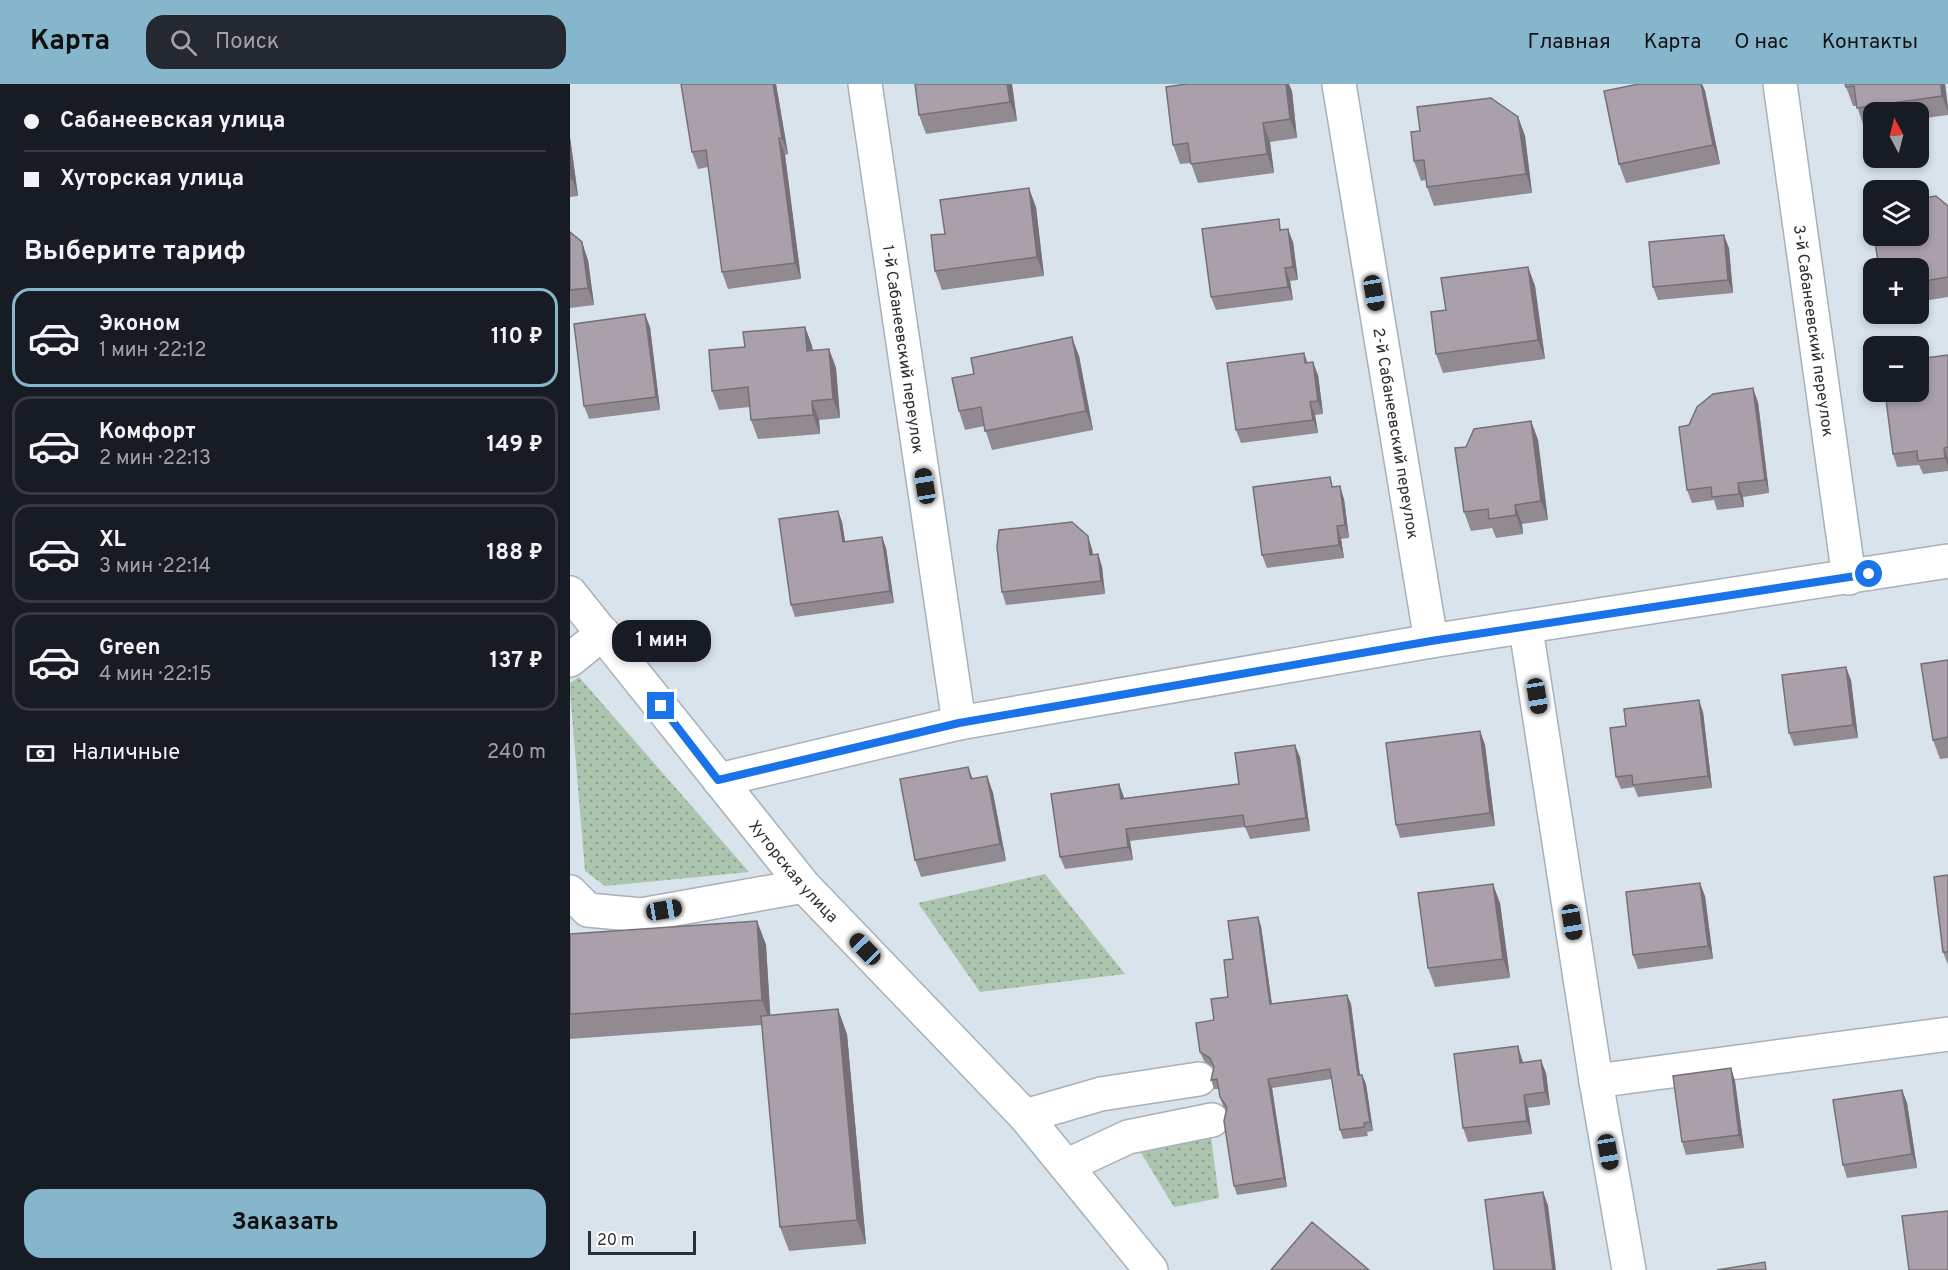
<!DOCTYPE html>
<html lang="ru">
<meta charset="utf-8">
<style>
:root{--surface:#171b24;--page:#242831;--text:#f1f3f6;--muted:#9ea1a6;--line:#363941;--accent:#86b6cc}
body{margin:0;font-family:Overpass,sans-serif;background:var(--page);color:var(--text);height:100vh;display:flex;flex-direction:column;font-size:22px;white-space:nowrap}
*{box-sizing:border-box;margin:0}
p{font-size:20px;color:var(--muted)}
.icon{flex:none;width:33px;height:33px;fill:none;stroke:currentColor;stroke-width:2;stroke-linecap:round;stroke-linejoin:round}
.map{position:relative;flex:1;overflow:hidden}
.details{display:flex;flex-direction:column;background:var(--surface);width:570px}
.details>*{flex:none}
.banner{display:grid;align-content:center;height:132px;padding:0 24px;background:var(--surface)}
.needle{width:39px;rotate:353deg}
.controls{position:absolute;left:1293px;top:18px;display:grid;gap:12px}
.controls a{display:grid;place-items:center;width:66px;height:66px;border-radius:12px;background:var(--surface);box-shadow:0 3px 9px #0003;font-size:30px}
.scale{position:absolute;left:18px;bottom:15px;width:108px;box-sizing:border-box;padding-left:6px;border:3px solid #2b2e32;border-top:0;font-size:16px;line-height:21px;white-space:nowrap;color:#2b2e32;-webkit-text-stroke:4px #fff;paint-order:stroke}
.end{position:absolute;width:27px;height:27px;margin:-14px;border:8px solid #1a73e8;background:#fff;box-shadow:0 0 0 3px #fff}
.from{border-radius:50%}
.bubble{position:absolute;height:42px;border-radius:18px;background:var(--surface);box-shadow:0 3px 9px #0003;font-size:20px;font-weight:700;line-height:42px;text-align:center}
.car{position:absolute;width:18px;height:36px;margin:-18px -9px;border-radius:8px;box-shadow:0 0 4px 2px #0007;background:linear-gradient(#222 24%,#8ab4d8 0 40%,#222 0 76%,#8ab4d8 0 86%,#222 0)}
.banner b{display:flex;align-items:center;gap:21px;height:57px;font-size:22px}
.banner b+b{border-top:2px solid var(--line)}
.banner i{width:15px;height:15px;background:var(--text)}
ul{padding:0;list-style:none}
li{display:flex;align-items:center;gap:18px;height:99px;margin:0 12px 9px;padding:0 12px;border:3px solid var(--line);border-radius:18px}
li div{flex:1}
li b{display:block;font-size:22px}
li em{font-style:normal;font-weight:700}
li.active{border-color:var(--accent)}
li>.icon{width:54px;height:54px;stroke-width:1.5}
h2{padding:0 24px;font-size:27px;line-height:72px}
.pay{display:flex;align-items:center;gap:15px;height:66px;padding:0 24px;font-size:22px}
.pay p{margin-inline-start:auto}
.primary-button{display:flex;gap:12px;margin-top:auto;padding:12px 24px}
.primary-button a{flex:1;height:69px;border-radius:18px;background:var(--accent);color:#111;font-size:24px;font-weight:700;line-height:69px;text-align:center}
header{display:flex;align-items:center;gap:36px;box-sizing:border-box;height:84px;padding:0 30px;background:var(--accent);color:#111}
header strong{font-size:28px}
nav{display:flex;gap:33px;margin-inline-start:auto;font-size:21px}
.search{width:420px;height:54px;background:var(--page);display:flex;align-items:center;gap:15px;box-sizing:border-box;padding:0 21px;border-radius:18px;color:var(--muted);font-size:22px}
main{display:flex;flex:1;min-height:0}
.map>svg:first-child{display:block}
.grass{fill:url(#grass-dots)}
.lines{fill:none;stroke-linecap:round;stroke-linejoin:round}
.minor-casing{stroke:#a7b1b9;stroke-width:36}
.minor{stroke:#fff;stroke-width:33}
.wall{fill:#918a91}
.shaded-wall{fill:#767076}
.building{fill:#a9a0a9;stroke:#767076;stroke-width:1.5}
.route{stroke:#1a73e8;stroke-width:8}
.labels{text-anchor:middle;stroke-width:6;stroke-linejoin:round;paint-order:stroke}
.street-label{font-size:16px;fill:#2b2e32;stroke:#fff}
</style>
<header>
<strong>Карта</strong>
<div class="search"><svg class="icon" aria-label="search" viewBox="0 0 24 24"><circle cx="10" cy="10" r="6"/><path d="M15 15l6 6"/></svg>Поиск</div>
<nav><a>Главная</a><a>Карта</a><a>О нас</a><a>Контакты</a></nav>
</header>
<main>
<section class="details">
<div class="banner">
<b><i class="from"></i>Сабанеевская улица</b>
<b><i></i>Хуторская улица</b>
</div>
<h2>Выберите тариф</h2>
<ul>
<li class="active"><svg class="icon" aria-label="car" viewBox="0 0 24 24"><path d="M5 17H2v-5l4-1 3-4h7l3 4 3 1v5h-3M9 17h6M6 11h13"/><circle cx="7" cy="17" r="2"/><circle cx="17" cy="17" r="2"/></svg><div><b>Эконом</b><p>1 мин · 22:12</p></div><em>110 ₽</em></li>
<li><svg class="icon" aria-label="car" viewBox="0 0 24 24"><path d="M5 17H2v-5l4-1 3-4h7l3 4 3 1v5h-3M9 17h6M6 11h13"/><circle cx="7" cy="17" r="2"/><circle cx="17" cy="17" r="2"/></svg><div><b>Комфорт</b><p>2 мин · 22:13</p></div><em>149 ₽</em></li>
<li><svg class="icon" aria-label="car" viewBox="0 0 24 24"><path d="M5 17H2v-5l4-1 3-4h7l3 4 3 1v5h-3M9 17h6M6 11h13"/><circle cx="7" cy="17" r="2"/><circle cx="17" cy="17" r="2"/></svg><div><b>XL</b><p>3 мин · 22:14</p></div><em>188 ₽</em></li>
<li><svg class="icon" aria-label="car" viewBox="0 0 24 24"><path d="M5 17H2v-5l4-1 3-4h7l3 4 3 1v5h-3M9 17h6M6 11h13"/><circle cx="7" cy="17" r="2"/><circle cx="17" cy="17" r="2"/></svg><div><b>Green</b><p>4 мин · 22:15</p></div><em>137 ₽</em></li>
</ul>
<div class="pay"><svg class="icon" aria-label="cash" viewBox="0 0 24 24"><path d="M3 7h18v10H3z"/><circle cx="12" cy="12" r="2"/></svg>Наличные<p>240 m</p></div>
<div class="primary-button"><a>Заказать</a></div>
</section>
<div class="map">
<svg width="1378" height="1186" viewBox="0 0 1378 1186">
<defs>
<pattern id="grass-dots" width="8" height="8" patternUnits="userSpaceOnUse" patternTransform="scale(1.5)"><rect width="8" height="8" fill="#acc5af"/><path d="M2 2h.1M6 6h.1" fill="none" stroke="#8ca08f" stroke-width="1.8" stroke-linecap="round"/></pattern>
</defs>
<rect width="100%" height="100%" fill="#d9e3eb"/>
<path class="grass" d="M9,593l170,195 -144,14 -20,-15 -15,-179v-9z
M475,790l80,100 -145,18 -62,-89z
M641,1053l8,61 -45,9 -34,-56z"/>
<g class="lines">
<defs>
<g id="minor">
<path id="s1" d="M295,0l94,639"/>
<path id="s2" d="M769,0l92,557"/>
<path id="s3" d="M1210,0l69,494"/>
<path id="s4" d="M0,509l234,293 221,230 126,154"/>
<path d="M956,545l70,452 33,189"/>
<path d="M0,576l33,-27"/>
<path d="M149,696l240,-57 472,-82 517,-80"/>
<path d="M0,808l18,18 53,5 163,-29"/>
<path d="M1026,997l352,-47"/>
<path d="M455,1032l76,-22 98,-15"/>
<path d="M496,1082l62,-29 84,-17"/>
</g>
</defs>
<use href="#minor" class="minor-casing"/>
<use href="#minor" class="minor"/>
</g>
<path class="wall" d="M206,0l12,70 -3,1 16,124 -73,10 -6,-17 -14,-105 -10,2 -6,-17z
M442,0l5,37 -91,13 -7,-19z
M1069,0h63l3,7 15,73 -94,19 -7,-19z
M1275,0h100l3,21v10l-30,4v-7h-44v13l-10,2 -7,-21h-4z
M722,7l5,47 -27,4 4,31 -76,10 -7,-20 -11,1 -7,-19z
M948,33l7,19 7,57 -98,13 -7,-19 -1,-7 -5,1 -7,-20z
M0,53l8,59 -8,1z
M1378,122v91l-30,5v-34z
M466,123l8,69 -102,14 -7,-19 10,-37z
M713,145l10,13 5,38 -8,1 3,19 -77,10 -5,-13z
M0,148l18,28 6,45 -24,3z
M1159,164l4,45 -75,7 -5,-13z
M958,183l7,19 10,73 -102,14 -7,-19 10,-44z
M80,243l10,83 -71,9 -5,-13z
M235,243l7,19 1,4 16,-1 7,19 4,50 -21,2 1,14 -62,5 -7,-19 -1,-13 -31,3 -7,-19 33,-44z
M734,269l4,10 10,12 5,39 -8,1 3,18 -77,10 -5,-13z
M1378,271v116l-25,3 -4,-9 -22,2 -4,-13 25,-62z
M509,272l14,74 -101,20 -8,-24 -19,4 -6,-19z
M1188,318l11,91 -26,4 1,10 -27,3 -3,-10 -22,3 -5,-13 2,-65z
M961,337l7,19 10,80 -26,4 1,10 -27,4 -4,-10 -21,3 -7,-19 2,-65z
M764,403l10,12 5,39 -8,1 3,19 -77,10 -5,-13z
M268,427l4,11 3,20 37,-5 4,11 8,55 -99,14 -4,-12z
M522,465l1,5h5l4,13 3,27 -99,11 -4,-13z
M1378,576v98l-8,1 -7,-19z
M1281,596l7,58 -64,8 -5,-13z
M1133,628l9,76 -74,9 -4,-10 -13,2 -5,-12z
M910,647l5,14 10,81 -95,12 -4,-13z
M730,673l10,74 -60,8 -5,-12 -115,14 3,19 -68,9 -5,-12 64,-59 115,-14z
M398,683l5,12 14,-3 6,17 13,68 -85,16 -6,-17z
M1378,791v90l-5,-13z
M1135,812l8,63 -75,10 -5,-14z
M930,819l10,75 -75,9 -7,-19z
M187,837l9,24 4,70 77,19 19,210 -77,7 -9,-24 -18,-202 -192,14v-105z
M691,842l11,78 75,-9 4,9 9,71h2l4,9 7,47 -6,1 1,4 -25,3 -3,-9 -8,-51 -60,9 15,99 -50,8 -3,-9 -8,-76 -3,-4 -3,-9 -1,-8h-5l-3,-9 3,-12 -10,-7 -4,-9 14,-32 14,-23 5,-38z
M952,975l1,3 23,11 4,32 -22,3 4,26 -64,8 -5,-14z
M1161,984l4,13 9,67 -58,7 -4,-13z
M1332,1006l5,13 10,65 -70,10 -4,-13z"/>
<path class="shaded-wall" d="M203,0h3l12,70 -6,-16z
M437,0h5l5,37 -7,-19z
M716,0h3l3,7 5,47 -7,-19z
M1131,0h1l3,7 15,73 -7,-19z
M1371,0h4l3,27 -6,-15z
M948,33l7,19 7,57 -6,-19z
M693,39l7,19 4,31 -7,-19z
M0,53l8,59 -6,-17 -2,-15z
M209,54l6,17 16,124 -6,-16z
M459,104l7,19 8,69 -7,-19z
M718,145l5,13 5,38 -5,-13z
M1154,151l5,13 4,45 -5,-13z
M12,158l6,18 6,45 -6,-17z
M958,183l7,19 10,73 -7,-19z
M715,184l5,13 3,19 -5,-13z
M75,230l5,13 10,83 -4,-13z
M235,243l7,19 2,24 -7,-19z
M502,253l7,19 14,74 -7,-19z
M259,265l7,19 4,50 -7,-19z
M743,278l5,13 5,39 -5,-13z
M1183,304l5,14 11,91 -4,-13z
M242,317l7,19 1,14 -7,-19z
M740,318l5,13 3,18 -5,-13z
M961,337l7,19 10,80 -7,-19z
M1374,364l4,11v7l-3,-8z
M1168,399l5,14 1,10 -5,-13z
M770,402l4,13 5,39 -4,-13z
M945,421l7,19 1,10 -7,-19z
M268,427l4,11 5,31 -4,-11z
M767,442l4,13 3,19 -5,-13z
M518,452l4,13 3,19 -5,-13z
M312,453l4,11 8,55 -4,-12z
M528,470l4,13 3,27 -4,-13z
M1276,583l5,13 7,58 -5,-13z
M1129,616l4,12 9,76 -4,-12z
M910,647l5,14 10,81 -5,-13z
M725,661l5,12 10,74 -4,-13z
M417,692l6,17 13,68 -6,-17z
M549,700l5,13 2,14 -5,-12z
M556,745l4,12 3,19 -5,-13z
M1130,799l5,13 8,63 -5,-13z
M923,800l7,19 10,75 -7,-19z
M688,833l3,9 12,87 -3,-9z
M187,837l9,24 5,80 -9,-25z
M777,911l4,9 10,80 -3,-9z
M268,925l9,25 19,210 -9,-24z
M948,962l4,13 3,17 -5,-13z
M971,976l5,13 4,32 -5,-13z
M1161,984l4,13 9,67 -5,-13z
M792,991l4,9 7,47 -3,-9z
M698,995l4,9 15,99 -3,-9z
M1332,1006l5,13 10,65 -5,-14z
M954,1011l4,13 4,26 -5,-13z
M973,1108l5,13 8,65h-3z"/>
<path class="building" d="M111,0h92l9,54h-3l16,125 -73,9 -16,-122 -14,2z
M345,0h92l3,18 -91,13z
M617,0h99l4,35 -27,4 4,31 -76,10 -3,-21 -15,2 -7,-58z
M1069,0h62l12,61 -94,19 -15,-73z
M1275,0h96l1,12 -85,12 -3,-22 -8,1z
M921,14l27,19 8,57 -99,13 -3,-27 -10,1 -3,-29 9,-1 -3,-24z
M0,80l2,15h-2z
M459,104l8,69 -102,14 -4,-36 14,-1 -5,-34z
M1366,112l12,10v71l-30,5v-14h-39l-5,-32h44v-37z
M1300,121h4v24z
M709,135l1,11 8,-1 5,38 -8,1 3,19 -77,10 -9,-68z
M0,148l12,10 6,46 -18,2z
M1154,151l4,45 -75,7 -4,-45z
M958,183l10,73 -102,14 -5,-42 15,-2 -5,-32z
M75,230l11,83 -72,9 -10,-82z
M235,243l2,24 22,-2 4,50 -21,2 1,14 -62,5 -3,-33 -36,4 -3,-41 36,-3 -2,-15z
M502,253l14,74 -101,20 -4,-24 -22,4 -7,-33 22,-4 -3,-16z
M734,269l1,10 8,-1 5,39 -8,1 3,18 -77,10 -9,-67z
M1378,271v92l-4,1 1,10 -27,3 -1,-10 -24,3 -8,-62h33v-33z
M1183,304l12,92 -27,3 1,11 -27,3 -1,-10 -24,3 -8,-63 10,-2 8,-18 16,-13z
M961,337l10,80 -26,4 1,10 -27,4 -1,-10 -24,3 -9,-64 11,-1 8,-18z
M760,393l2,10 8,-1 5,39 -8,1 2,19 -77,10 -9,-68z
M268,427l5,31 39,-5 8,54 -99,14 -12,-86z
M502,438l16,14 2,19 8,-1 3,27 -99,11 -5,-45 2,-17z
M1378,576v77l-15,3 -12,-76z
M1276,583l7,58 -64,8 -7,-58z
M1129,616l9,76 -75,9 -1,-10 -16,2 -6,-49 16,-2 -2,-17z
M910,647l10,82 -94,12 -10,-82z
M725,661l11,73 -61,9 -2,-12 -117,14 2,18 -68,10 -9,-63 68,-10 2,15 118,-15 -4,-31z
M398,683l3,12 16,-3 13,68 -85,16 -15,-81z
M1378,791v77h-5l-9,-75z
M1130,799l8,63 -75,9 -7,-63z
M923,800l10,75 -75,9 -10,-75z
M688,833l12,87 77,-9 11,80h4l8,47 -6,1v4l-24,3 -10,-61 -62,10 16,99 -50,8 -10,-65 3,-14 -7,-10 -3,-18 -6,1 3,-13 -4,-9 -10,-6 -4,-29 18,-3 -3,-21 17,-2 -4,-37 9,-1 -5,-38z
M187,837l5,79 -192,14v-80z
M268,925l19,211 -77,7 -19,-211z
M948,962l2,17 21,-3 4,32 -21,3 3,26 -64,7 -9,-74z
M1161,984l8,67 -57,7 -9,-66z
M1332,1006l10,64 -69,11 -10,-65z
M973,1108l10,78h-59l-9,-70z
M1378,1127v59h-39l-7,-54z
M742,1138l57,48h-98z
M1195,1178l1,8h-49z"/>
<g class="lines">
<path class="route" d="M91,622l57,74 241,-57 472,-82 438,-67"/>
</g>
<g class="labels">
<g class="street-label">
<text dy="6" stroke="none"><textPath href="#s3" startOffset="249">3-й Сабанеевский переулок</textPath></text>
<text dy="6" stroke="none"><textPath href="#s1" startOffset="268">1-й Сабанеевский переулок</textPath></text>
<text dy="6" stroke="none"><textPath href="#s2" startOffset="354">2-й Сабанеевский переулок</textPath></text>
<text dy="6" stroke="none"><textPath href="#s4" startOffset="357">Хуторская улица</textPath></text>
</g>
</g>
</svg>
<div class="controls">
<a><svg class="needle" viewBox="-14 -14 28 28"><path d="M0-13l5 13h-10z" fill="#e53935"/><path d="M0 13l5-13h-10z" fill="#9ea1a6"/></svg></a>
<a><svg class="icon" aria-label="layers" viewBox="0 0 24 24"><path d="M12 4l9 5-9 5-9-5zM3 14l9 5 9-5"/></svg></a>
<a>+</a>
<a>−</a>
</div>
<div class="scale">20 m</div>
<i class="end from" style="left:1299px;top:490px"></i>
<i class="end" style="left:91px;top:622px"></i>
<div class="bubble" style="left:42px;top:536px;width:99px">1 мин</div>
<i class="car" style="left:804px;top:209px;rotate:170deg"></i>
<i class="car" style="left:355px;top:402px;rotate:351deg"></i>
<i class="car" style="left:967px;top:612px;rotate:171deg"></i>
<i class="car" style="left:94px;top:826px;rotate:80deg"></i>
<i class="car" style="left:1002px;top:838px;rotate:171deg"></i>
<i class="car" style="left:295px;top:865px;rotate:316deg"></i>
<i class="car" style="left:1038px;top:1068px;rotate:170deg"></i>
</div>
</main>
